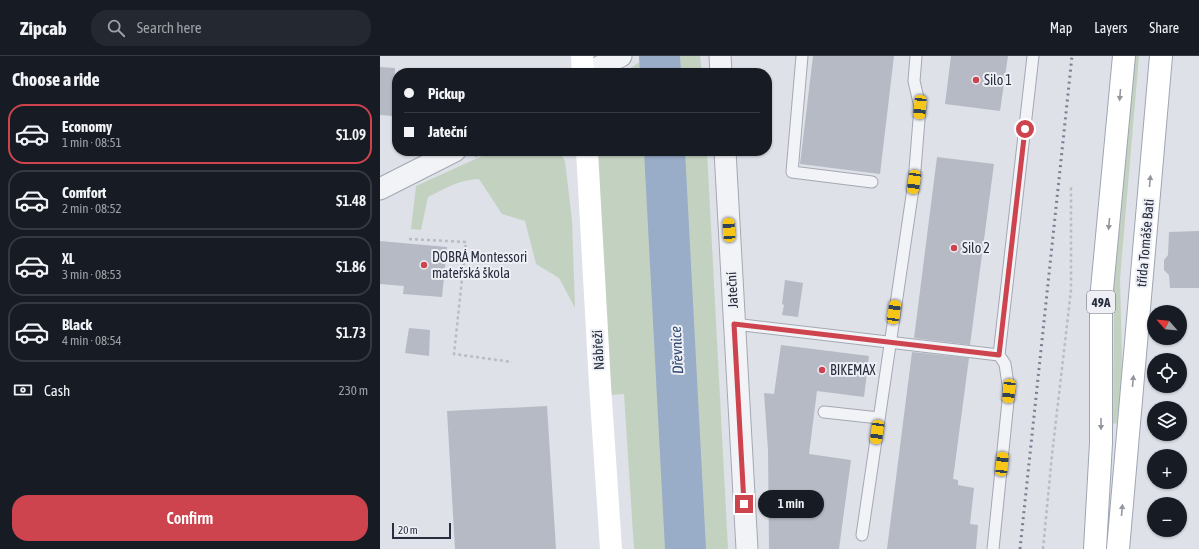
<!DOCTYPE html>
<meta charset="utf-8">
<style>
:root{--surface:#171b24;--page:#242831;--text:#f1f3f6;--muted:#9ea1a6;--line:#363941;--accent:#cd444e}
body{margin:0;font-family:"Asap Condensed",sans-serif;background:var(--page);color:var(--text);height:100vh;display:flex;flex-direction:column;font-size:15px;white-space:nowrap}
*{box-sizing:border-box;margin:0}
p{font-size:13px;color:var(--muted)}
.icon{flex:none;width:22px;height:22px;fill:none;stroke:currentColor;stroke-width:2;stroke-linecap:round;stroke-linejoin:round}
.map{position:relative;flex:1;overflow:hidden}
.side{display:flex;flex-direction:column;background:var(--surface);width:380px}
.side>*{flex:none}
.banner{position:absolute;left:12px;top:12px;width:380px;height:88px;border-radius:16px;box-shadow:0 1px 3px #0004;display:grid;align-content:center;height:88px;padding:0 12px;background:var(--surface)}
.needle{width:26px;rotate:297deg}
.tools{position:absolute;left:767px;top:249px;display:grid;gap:8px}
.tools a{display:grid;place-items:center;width:40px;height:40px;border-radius:50%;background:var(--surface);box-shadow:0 1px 3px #0004;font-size:20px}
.scale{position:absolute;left:12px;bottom:10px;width:59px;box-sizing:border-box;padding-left:4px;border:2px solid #282e3f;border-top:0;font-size:11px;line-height:14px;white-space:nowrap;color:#282e3f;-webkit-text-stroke:3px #eef0f5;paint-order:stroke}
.end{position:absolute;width:18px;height:18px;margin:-9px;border:5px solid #cd444e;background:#fff;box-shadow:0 0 0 2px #fff}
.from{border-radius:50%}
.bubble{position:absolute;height:28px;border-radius:14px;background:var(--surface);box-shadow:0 1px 3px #0004;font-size:13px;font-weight:600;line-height:28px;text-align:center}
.car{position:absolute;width:12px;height:24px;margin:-12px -6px;border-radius:5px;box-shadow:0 0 3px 1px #0007;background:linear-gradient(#f5c518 24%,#345 0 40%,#f5c518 0 76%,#345 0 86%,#f5c518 0)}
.banner b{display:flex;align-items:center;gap:14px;height:38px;font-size:15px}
.banner b+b{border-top:1px solid var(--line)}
.banner i{width:10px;height:10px;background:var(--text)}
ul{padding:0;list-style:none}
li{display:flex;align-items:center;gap:12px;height:60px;margin:0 8px 6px;padding:0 4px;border:2px solid var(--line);border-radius:16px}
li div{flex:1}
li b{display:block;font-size:15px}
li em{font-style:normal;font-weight:600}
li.selected{border-color:var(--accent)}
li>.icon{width:36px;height:36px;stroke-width:1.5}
h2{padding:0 12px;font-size:18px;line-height:48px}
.pay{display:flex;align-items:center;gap:10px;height:44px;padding:0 12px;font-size:15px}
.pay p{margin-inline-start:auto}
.button{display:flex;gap:8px;margin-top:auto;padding:8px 12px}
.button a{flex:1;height:46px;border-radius:16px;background:var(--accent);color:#fff;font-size:16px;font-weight:600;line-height:46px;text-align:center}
header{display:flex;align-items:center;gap:24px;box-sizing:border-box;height:56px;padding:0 20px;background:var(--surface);border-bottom:1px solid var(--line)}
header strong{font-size:19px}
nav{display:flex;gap:22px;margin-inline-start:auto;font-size:14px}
.search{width:280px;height:36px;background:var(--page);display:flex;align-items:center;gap:10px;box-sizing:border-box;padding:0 14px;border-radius:16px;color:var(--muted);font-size:15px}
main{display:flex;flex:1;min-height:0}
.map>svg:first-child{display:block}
.green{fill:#c3d2c0}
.water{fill:#99acc8}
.building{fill:#b6bac5}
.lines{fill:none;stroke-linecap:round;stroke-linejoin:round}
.lane-casing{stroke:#a4a8b2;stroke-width:13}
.street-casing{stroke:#a4a8b2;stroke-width:23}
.primary-casing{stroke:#9ea5b3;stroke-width:24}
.path{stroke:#b9bcc3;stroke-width:2.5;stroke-dasharray:3 3;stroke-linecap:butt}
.lane{stroke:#f1f3f6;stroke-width:11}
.street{stroke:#f1f3f6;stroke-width:21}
.secondary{stroke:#fff;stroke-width:22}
.primary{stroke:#fff;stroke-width:22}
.rail{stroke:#788091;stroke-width:3;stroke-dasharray:2 4;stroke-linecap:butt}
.oneway{fill:#94969f}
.route{stroke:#cd444e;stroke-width:5}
.poi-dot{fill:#cd444e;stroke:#eef0f5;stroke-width:1.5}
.labels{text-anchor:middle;stroke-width:4;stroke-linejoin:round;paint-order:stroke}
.shield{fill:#eef0f5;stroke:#636876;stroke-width:1}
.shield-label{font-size:13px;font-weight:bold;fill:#282e3f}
.poi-label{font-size:14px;fill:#282e3f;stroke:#eef0f5;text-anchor:start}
.street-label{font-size:14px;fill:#282e3f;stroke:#eef0f5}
.water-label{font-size:15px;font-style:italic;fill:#324a72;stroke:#eef0f5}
</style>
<header>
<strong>Zipcab</strong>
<div class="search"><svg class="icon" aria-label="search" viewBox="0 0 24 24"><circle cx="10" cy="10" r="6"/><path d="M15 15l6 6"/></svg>Search here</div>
<nav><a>Map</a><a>Layers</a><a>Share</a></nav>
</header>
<main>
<section class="side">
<h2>Choose a ride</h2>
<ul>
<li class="selected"><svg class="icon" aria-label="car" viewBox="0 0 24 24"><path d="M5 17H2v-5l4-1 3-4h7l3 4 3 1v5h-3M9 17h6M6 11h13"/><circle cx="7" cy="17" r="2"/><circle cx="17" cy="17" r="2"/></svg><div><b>Economy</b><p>1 min · 08:51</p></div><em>$1.09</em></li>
<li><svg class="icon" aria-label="car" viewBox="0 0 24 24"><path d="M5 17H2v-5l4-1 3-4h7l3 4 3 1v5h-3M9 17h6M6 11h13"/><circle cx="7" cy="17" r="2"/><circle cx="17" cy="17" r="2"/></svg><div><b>Comfort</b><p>2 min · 08:52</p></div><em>$1.48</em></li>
<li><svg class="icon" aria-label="car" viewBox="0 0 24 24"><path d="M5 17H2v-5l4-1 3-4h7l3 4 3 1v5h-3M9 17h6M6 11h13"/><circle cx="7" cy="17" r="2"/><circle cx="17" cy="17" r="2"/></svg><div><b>XL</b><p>3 min · 08:53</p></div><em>$1.86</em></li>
<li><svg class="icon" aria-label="car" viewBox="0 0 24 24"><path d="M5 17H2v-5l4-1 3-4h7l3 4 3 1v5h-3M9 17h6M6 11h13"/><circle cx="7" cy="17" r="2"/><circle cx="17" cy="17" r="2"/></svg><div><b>Black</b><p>4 min · 08:54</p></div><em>$1.73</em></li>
</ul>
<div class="pay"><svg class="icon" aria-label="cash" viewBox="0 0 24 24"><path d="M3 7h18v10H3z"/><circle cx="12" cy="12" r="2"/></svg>Cash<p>230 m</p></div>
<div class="button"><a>Confirm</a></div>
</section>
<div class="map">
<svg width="819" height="493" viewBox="0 0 819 493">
<rect width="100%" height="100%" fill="#dee1e8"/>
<path class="green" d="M270,0h50l2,17h-80z
M755,0h4l-19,223 2,81 -1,28 -4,34 -2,2 -2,-1 1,-136z
M113,95h66l6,10 7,59 3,88 -16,-30 -23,-14 -11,-43 -23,-7 -23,-35c-18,0 -35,10 -51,18l-7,33 -10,-1 5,-43z
M215,95h112l21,398h-94l-10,-155 -15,1z"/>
<path class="water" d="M259,0h41l1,17h-41z
M264,95h41l21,398h-41z"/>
<path class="building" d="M433,0h81l-14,118 -80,-10z
M571,0h57l-8,55 -55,-7z
M0,11l15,1 -2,48 -13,-1z
M557,101l57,7 -24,181 -56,-7z
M819,175v57h-29l-1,-13 -5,-5v-10l4,-5 1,-23z
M0,185l67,6 -5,50 -39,-3 1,-8 -24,-2z
M405,224l18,3 -5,34 -16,-2 2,-10 -2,-1z
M29,272l21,2 -1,26 -24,-3z
M401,289l88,11 -5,41 -47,-6 -8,63 42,6 -12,89h-70l-1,-99 -4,-57 10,1z
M532,296l57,6 -16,121 5,1v5l16,3 -4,36 8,1 -2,24h-89z
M167,350l9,143h-101l-8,-138z"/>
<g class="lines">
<defs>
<path id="lane" d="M422,0l-10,116 80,10
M354,268l265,31 6,9 4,27 -16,158
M619,299l34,-299
M444,356l55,6
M482,479l52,-353 6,-75 -6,-26 2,-25"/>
<path id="street" d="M340,0l1,17
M207,17l34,-17
M345,95l22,398
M0,133l75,-38"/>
<path id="primary" d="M715,493l6,-106v-143l23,-244
M738,493l43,-493"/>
</defs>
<use href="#lane" class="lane-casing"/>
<use href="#street" class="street-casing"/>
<use href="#primary" class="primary-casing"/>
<path class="path" d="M95,100l11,-5
M29,183l57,3 -12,112 58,8
M663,493l9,-94 19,-165v-103"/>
<use href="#lane" class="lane"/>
<use href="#street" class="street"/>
<path class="secondary" d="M202,0l1,17
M207,95l13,234 11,164"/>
<use href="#primary" class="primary"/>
<path class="rail" d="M640,493l52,-493"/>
</g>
<defs><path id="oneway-solid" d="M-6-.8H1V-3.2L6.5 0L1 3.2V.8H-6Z"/></defs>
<g class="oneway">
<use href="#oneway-solid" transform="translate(740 39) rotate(95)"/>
<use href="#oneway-solid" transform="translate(770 125) rotate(-85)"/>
<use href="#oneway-solid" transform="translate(729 168) rotate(95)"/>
<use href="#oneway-solid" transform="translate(753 325) rotate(-85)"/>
<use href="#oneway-solid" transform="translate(721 368) rotate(90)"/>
<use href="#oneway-solid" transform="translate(742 454) rotate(-85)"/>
</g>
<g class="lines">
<path class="route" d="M364,448l-10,-180 265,31 26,-226"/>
</g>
<g class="poi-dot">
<circle cx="596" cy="24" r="4"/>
<circle cx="574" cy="192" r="4"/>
<circle cx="44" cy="209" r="4"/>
<circle cx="442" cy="314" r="4"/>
</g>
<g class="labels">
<rect class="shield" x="707" y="235" width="28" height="22" rx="3"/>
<g class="shield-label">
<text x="721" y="251">49A</text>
</g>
<g class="poi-label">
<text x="604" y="29">Silo 1</text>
<text x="582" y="197">Silo 2</text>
<text x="52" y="206">DOBRÁ Montessori<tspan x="52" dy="16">mateřská škola</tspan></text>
<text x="450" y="319">BIKEMAX</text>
</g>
<g class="street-label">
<text transform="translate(765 187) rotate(-85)" y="5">třída Tomáše Bati</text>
<text transform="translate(352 234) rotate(-93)" y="5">Jateční</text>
<text transform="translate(218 294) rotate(-93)" y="5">Nábřeží</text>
</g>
<g class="water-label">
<text transform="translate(297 294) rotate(-93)" y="5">Dřevnice</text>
</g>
</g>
</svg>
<div class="tools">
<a><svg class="needle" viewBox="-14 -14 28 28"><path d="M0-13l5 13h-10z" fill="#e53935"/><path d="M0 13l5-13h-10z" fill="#9ea1a6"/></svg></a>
<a><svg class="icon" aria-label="locate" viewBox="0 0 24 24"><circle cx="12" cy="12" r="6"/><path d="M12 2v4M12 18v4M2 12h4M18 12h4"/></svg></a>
<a><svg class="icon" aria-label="layers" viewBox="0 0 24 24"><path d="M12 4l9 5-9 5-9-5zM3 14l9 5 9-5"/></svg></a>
<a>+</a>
<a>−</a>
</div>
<div class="scale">20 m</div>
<i class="end from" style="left:645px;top:73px"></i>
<i class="end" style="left:364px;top:448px"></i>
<div class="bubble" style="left:378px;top:434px;width:66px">1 min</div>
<i class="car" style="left:540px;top:51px;rotate:185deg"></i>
<i class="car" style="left:534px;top:126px;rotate:188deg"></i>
<i class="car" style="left:349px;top:174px;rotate:357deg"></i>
<i class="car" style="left:514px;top:256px;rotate:8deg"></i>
<i class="car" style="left:629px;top:335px;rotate:186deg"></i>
<i class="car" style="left:497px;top:376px;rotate:188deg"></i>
<i class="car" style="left:622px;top:408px;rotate:6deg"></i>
<div class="banner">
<b><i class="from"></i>Pickup</b>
<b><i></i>Jateční</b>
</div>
</div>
</main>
